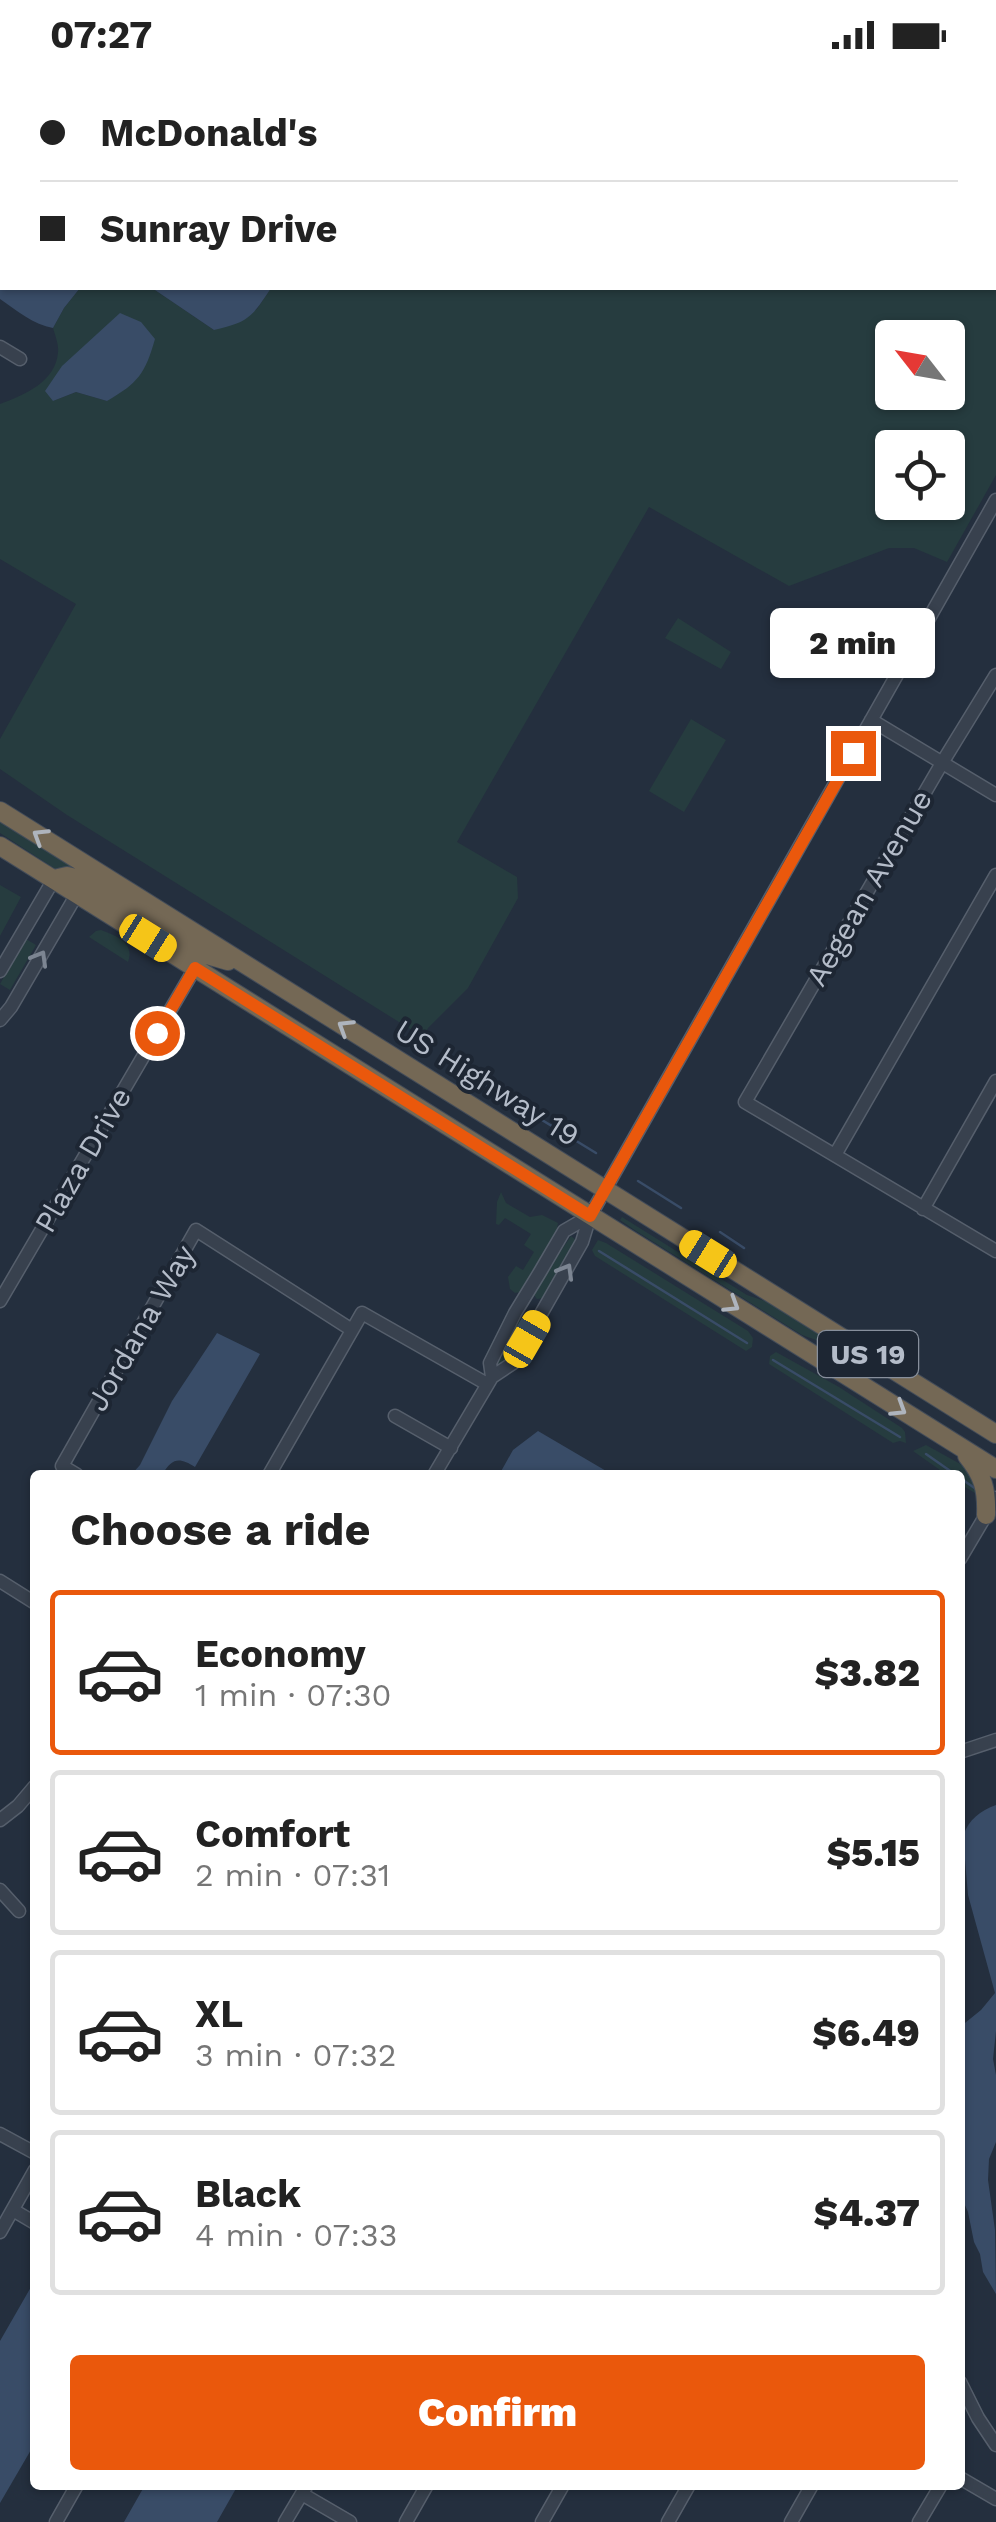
<!DOCTYPE html>
<meta charset="utf-8">
<style>
:root{--surface:#fff;--page:#f2f2f2;--text:#222;--muted:#767676;--line:#e0e0e0;--accent:#ea580c}
body{margin:0;font-family:"Work Sans",sans-serif;background:var(--page);color:var(--text);height:100vh;display:flex;flex-direction:column;font-size:38px;white-space:nowrap}
*{box-sizing:border-box;margin:0}
p{font-size:32px;color:var(--muted)}
.icon{flex:none;width:55px;height:55px;fill:none;stroke:currentColor;stroke-width:2;stroke-linecap:round;stroke-linejoin:round}
.map{position:relative;flex:1;overflow:hidden}
.drawer{position:absolute;left:30px;top:1400px;width:935px;height:1020px;display:flex;flex-direction:column;background:var(--surface);border-radius:10px;box-shadow:0 2px 8px #0004}
.drawer>*{flex:none}
.guide{position:absolute;left:0px;top:0px;width:998px;height:220px;box-shadow:0 2px 8px #0004;display:grid;align-content:center;height:220px;padding:0 40px;background:var(--surface)}
.needle{width:65px;rotate:301deg}
.controls{position:absolute;left:875px;top:250px;display:grid;gap:20px}
.controls a{display:grid;place-items:center;width:90px;height:90px;border-radius:10px;background:var(--surface);box-shadow:0 2px 8px #0004;font-size:50px}
.end{position:absolute;width:45px;height:45px;margin:-22px;border:12px solid #ea580c;background:#fff;box-shadow:0 0 0 5px #fff}
.from{border-radius:50%}
.bubble{position:absolute;height:70px;border-radius:10px;background:var(--surface);box-shadow:0 2px 8px #0004;font-size:32px;font-weight:800;line-height:70px;text-align:center}
.car{position:absolute;width:30px;height:60px;margin:-30px -15px;border-radius:12px;box-shadow:0 0 8px 2px #0007;background:linear-gradient(#f5c518 24%,#345 0 40%,#f5c518 0 76%,#345 0 86%,#f5c518 0)}
.guide b{display:flex;align-items:center;gap:35px;height:95px;font-size:38px}
.guide b+b{border-top:2px solid var(--line)}
.guide i{width:25px;height:25px;background:var(--text)}
ul{padding:0;list-style:none}
li{display:flex;align-items:center;gap:30px;height:165px;margin:0 20px 15px;padding:0 20px;border:5px solid var(--line);border-radius:10px}
li div{flex:1}
li b{display:block;font-size:38px}
li em{font-style:normal;font-weight:800}
li.on{border-color:var(--accent)}
li>.icon{width:90px;height:90px;stroke-width:1.5}
h2{padding:0 40px;font-size:45px;line-height:120px}
.primary-button{display:flex;gap:20px;margin-top:auto;padding:20px 40px}
.primary-button a{flex:1;height:115px;border-radius:10px;background:var(--accent);color:#fff;font-size:40px;font-weight:800;line-height:115px;text-align:center}
.status{display:flex;justify-content:space-between;align-items:center;height:70px;padding:0 50px;background:var(--surface);direction:ltr}
.status svg{height:28px;fill:currentColor}
.map>svg:first-child{display:block}
.green{fill:#263c3f;fill-rule:evenodd}
.water{fill:#394c67}
.lines{fill:none;stroke-linecap:round;stroke-linejoin:round}
.stream{stroke:#394c67;stroke-width:2.5}
.minor-casing{stroke:#565f6c;stroke-width:15}
.highway-casing{stroke:#434c59;stroke-width:20}
.minor{stroke:#38414e;stroke-width:12}
.highway{stroke:#746855;stroke-width:18}
.oneway{stroke:#aeb4bd}
.oneway2{stroke:#7c8592}
.route{stroke:#ea580c;stroke-width:12}
.labels{text-anchor:middle;stroke-width:8;stroke-linejoin:round;paint-order:stroke}
.shield{fill:#1d2633;stroke:#878f9c;stroke-width:2.5}
.shield-label{font-size:28px;font-weight:bold;fill:#b4bcc9}
.street-label{font-size:30px;fill:#b4bcc9;stroke:#1d2633}
</style>
<div class="status"><b>07:27</b><svg viewBox="0 0 49 12"><path d="M0 12V9h3v3zM5 12V6h3v6zM10 12V3h3v9zM15 12V0h3v12zM26 1h20v11H26zM47 4h2v5h-2z"/></svg></div>
<div class="map">
<svg width="996" height="2452" viewBox="0 0 996 2452">
<rect width="100%" height="100%" fill="#242f3e"/>
<path class="green" d="M389,0h607v405l-49,87 -33,-14h-25l-100,38 -140,-79 -192,335 60,35 1,21 -50,90 -40,40 -5,9 -356,-222 -67,-46v-30l76,-135 -76,-45v-155c24,-9 56,-22 58,-52 1,-7 -3,-17 -5,-24l11,-20 16,-20h72l62,42 43,-21 14,-21h724v-216h-608zM892,268h56v54h-56zM155,269l-48,62 -31,-9 -23,9zM892,378h56v54h-56z
M678,548l53,34 -10,17 -56,-31z
M691,649l35,21 -42,72 -35,-21z
M0,751l81,50 -21,1 -60,-39z
M0,815l21,12 -21,39z
M101,860c16,6 34,13 27,32l-39,-25 7,-6z
M26,869l10,6 -26,45 -10,-6z
M501,1122l5,11 24,14 12,-2 16,8 -2,10 -36,59 -5,1 -5,-4 -2,-12 8,-11 7,4 11,-18 -10,-7 7,-11 -26,-16 -6,7 -3,-1 1,-22z
M622,1147l125,78 27,9 70,46 -42,-15 -166,-104 -16,-11z
M571,1166l5,4 -32,58 -7,1 -4,-5 2,-5z
M598,1170l8,3 142,88 5,7 -1,9 -6,4 -151,-95 -3,-6z
M522,1247l5,2 1,5 -23,41 -10,2 22,-48z
M776,1282l63,35 63,41 3,4 1,11 -6,-2 -7,2 -124,-79 1,-8z
M926,1375l47,26 4,20 -2,2 -15,-9v-9h-13l-34,-24z"/>
<path class="water" d="M0,157h2v61h78l-16,20 -11,20c-19,-3 -37,-18 -53,-29z
M152,218h119c-19,29 -22,34 -57,42z
M120,243l21,9 14,17c-10,35 -17,44 -48,62l-31,-9 -23,9 -8,-10 17,-25z
M217,1263l43,21 -65,113c-16,-10 -23,-9 -33,8h-31l9,-10 32,-64z
M538,1361l75,44h-114l14,-25z
M996,1735v226l-3,28 3,16v67l-7,17 -1,21 7,50 1,64 -13,-22 -3,-18 -6,-12 -6,-30 -8,-18v-167l21,-17 14,-17 -27,-98 -5,-59c6,-17 17,-25 33,-31z
M31,2217l4,2v154l-35,60v-162z
M145,2415h93l-21,37h-93z"/>
<g class="lines">
<path class="stream" d="M447,992l149,91
M638,1111l43,27
M720,1162l24,16
M599,1181l148,92
M773,1290l127,77
M926,1384l30,21
M960,1408l16,11"/>
<defs>
<path id="minor" d="M0,72l2,1
M0,277l20,12
M996,605l-54,88 -197,339 251,149
M871,650l125,75
M0,901l54,-92
M0,950l11,-13 66,-113
M835,1085l161,-280
M923,1139l73,-128
M0,1231l195,-333
M492,1307l-2,-14 25,-50 25,-41 24,-41 26,-15
M395,1346l56,32
M77,1405l-15,-9 134,-236 156,100
M269,1405l93,-162 125,71
M434,1405l58,-98 21,-14 69,-121 8,-26 406,-716
M960,1489l36,-61
M0,1511l35,22
M960,1682l36,-12
M0,1750l18,-14 17,-20
M0,1820l19,21
M0,2064l35,19
M13,2140l22,13
M0,2162l35,-62
M960,2312l18,36 18,27
M960,2408l36,21
M302,2424l48,28
M56,2452l21,-37
M285,2452l22,-37
M406,2452l21,-37
M542,2452l21,-37
M668,2452l21,-37
M791,2452l21,-37
M919,2452l22,-37"/>
<path id="highway" d="M0,741l996,623
M0,776l996,623
M54,809l13,-3 18,4 119,74 24,7
M967,1386c16,20 20,33 19,59"/>
</defs>
<use href="#minor" class="minor-casing"/>
<use href="#highway" class="highway-casing"/>
<use href="#minor" class="minor"/>
<use href="#highway" class="highway"/>
</g>
<defs><path id="oneway-chevron" d="M-2-3.5L2.5 0L-2 3.5" fill="none" stroke-width="1.6" stroke-linecap="round" stroke-linejoin="round" transform="scale(2.5)"/></defs>
<g class="oneway">
<use href="#oneway-chevron" transform="translate(40 766) rotate(-148)"/>
<use href="#oneway-chevron" transform="translate(345 957) rotate(-148)"/>
<use href="#oneway-chevron" transform="translate(732 1235) rotate(32)"/>
<use href="#oneway-chevron" transform="translate(899 1339) rotate(32)"/>
</g>
<g class="oneway2">
<use href="#oneway-chevron" transform="translate(40 888) rotate(-60)"/>
<use href="#oneway-chevron" transform="translate(566 1201) rotate(-60)"/>
</g>
<g class="lines">
<path class="route" d="M157,963l38,-65 395,248 263,-463"/>
</g>
<g class="labels">
<rect class="shield" x="818" y="1261" width="100" height="46" rx="8"/>
<g class="shield-label">
<text x="868" y="1294">US 19</text>
</g>
<g class="street-label">
<text transform="translate(869 818) rotate(-60)" y="10">Aegean Avenue</text>
<text transform="translate(487 1013) rotate(32)" y="10">US Highway 19</text>
<text transform="translate(83 1090) rotate(-60)" y="10">Plaza Drive</text>
<text transform="translate(141 1258) rotate(-60)" y="10">Jordana Way</text>
</g>
</g>
</svg>
<div class="controls">
<a><svg class="needle" viewBox="-14 -14 28 28"><path d="M0-13l5 13h-10z" fill="#e53935"/><path d="M0 13l5-13h-10z" fill="#767676"/></svg></a>
<a><svg class="icon" aria-label="locate" viewBox="0 0 24 24"><circle cx="12" cy="12" r="6"/><path d="M12 2v4M12 18v4M2 12h4M18 12h4"/></svg></a>
</div>
<i class="end from" style="left:157px;top:963px"></i>
<i class="end" style="left:853px;top:683px"></i>
<div class="bubble" style="left:770px;top:538px;width:165px">2 min</div>
<i class="car" style="left:148px;top:868px;rotate:122deg"></i>
<i class="car" style="left:708px;top:1184px;rotate:302deg"></i>
<i class="car" style="left:527px;top:1269px;rotate:30deg"></i>
<div class="guide">
<b><i class="from"></i>McDonald's</b>
<b><i></i>Sunray Drive</b>
</div>
<section class="drawer">
<h2>Choose a ride</h2>
<ul>
<li class="on"><svg class="icon" aria-label="car" viewBox="0 0 24 24"><path d="M5 17H2v-5l4-1 3-4h7l3 4 3 1v5h-3M9 17h6M6 11h13"/><circle cx="7" cy="17" r="2"/><circle cx="17" cy="17" r="2"/></svg><div><b>Economy</b><p>1 min · 07:30</p></div><em>$3.82</em></li>
<li><svg class="icon" aria-label="car" viewBox="0 0 24 24"><path d="M5 17H2v-5l4-1 3-4h7l3 4 3 1v5h-3M9 17h6M6 11h13"/><circle cx="7" cy="17" r="2"/><circle cx="17" cy="17" r="2"/></svg><div><b>Comfort</b><p>2 min · 07:31</p></div><em>$5.15</em></li>
<li><svg class="icon" aria-label="car" viewBox="0 0 24 24"><path d="M5 17H2v-5l4-1 3-4h7l3 4 3 1v5h-3M9 17h6M6 11h13"/><circle cx="7" cy="17" r="2"/><circle cx="17" cy="17" r="2"/></svg><div><b>XL</b><p>3 min · 07:32</p></div><em>$6.49</em></li>
<li><svg class="icon" aria-label="car" viewBox="0 0 24 24"><path d="M5 17H2v-5l4-1 3-4h7l3 4 3 1v5h-3M9 17h6M6 11h13"/><circle cx="7" cy="17" r="2"/><circle cx="17" cy="17" r="2"/></svg><div><b>Black</b><p>4 min · 07:33</p></div><em>$4.37</em></li>
</ul>
<div class="primary-button"><a>Confirm</a></div>
</section>
</div>
